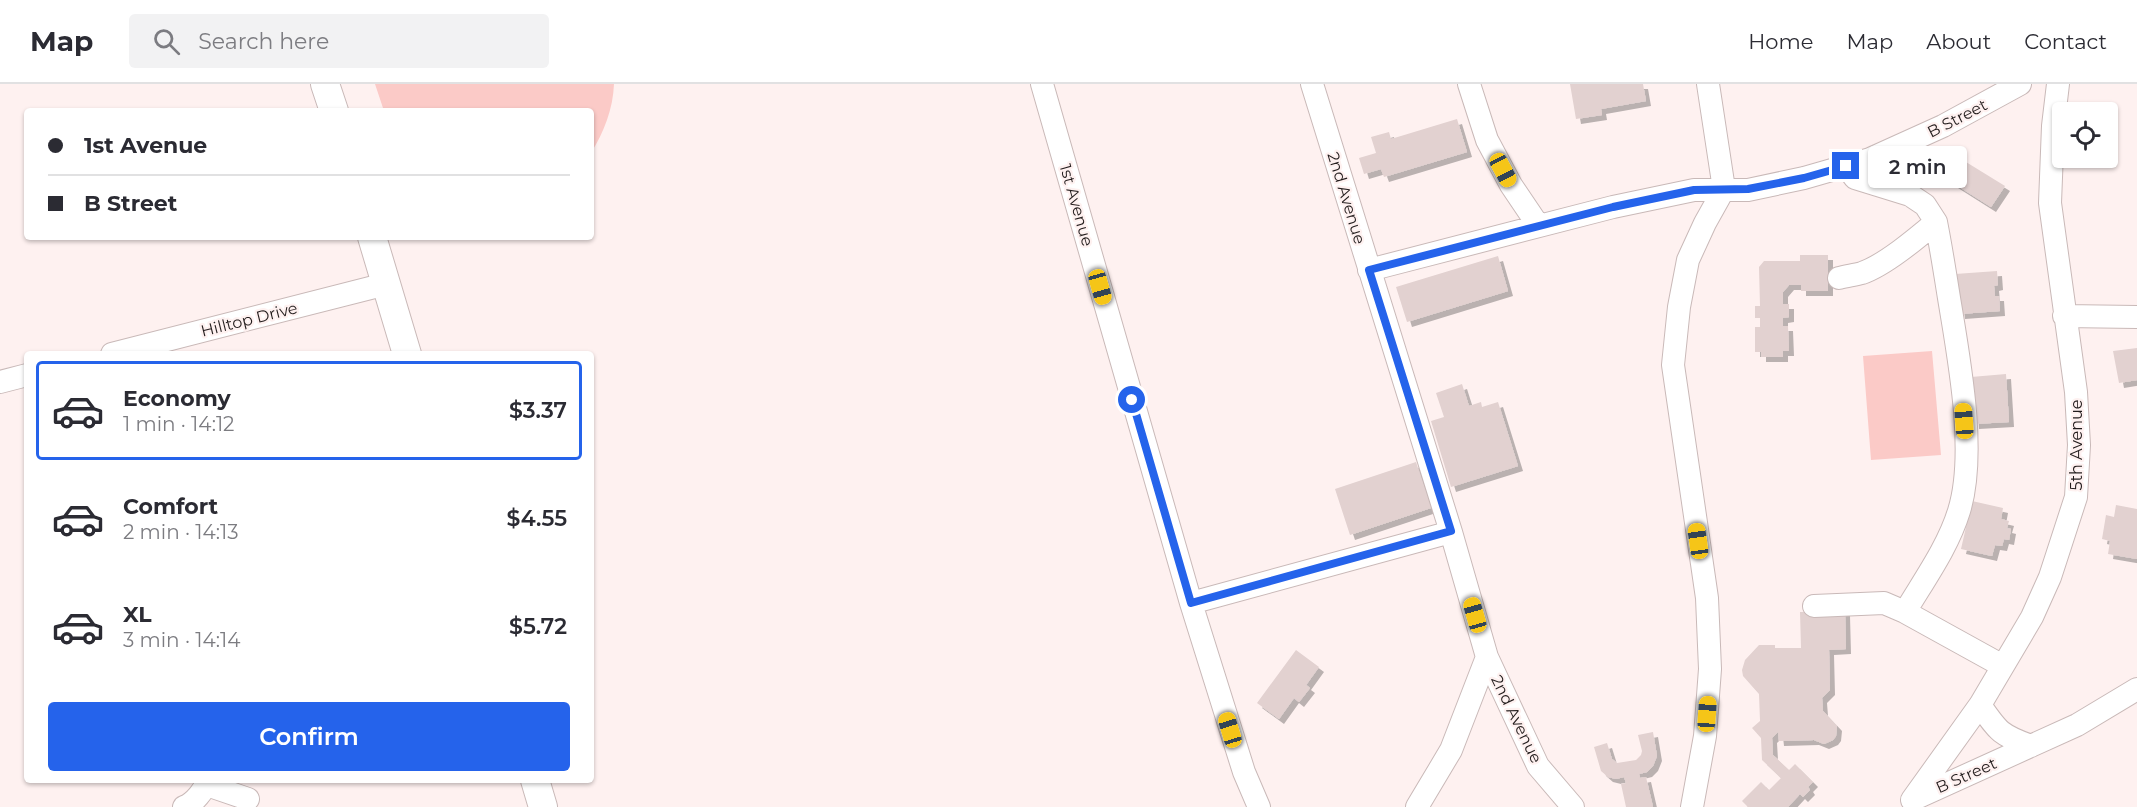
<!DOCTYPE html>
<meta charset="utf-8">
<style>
:root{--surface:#fff;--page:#f2f2f3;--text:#2b2b33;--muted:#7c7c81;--line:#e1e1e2;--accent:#2563eb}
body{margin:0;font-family:Montserrat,sans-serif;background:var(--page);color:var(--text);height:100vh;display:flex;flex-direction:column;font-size:22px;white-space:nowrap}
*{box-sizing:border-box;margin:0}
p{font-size:20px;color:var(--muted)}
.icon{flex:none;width:33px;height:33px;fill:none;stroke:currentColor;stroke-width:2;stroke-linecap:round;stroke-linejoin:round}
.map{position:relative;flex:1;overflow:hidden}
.details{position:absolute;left:24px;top:267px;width:570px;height:432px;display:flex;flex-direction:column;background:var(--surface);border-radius:6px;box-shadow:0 2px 4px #0004}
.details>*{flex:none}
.banner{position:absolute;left:24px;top:24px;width:570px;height:132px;border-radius:6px;box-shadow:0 2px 4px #0004;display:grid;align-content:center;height:132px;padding:0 24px;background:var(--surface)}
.fabs{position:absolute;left:2052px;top:18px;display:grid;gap:12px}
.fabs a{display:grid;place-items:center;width:66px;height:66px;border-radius:6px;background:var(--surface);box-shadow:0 2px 4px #0004;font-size:30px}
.end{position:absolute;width:27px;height:27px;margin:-14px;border:8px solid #2563eb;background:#fff;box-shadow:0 0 0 3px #fff}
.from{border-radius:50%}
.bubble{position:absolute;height:42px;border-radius:6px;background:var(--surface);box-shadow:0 2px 4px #0004;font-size:20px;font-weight:600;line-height:42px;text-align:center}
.car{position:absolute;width:18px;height:36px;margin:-18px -9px;border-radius:8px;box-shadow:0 0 4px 2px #0007;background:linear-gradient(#f5c518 24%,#345 0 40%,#f5c518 0 76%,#345 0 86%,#f5c518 0)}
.banner b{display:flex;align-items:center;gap:21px;height:57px;font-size:22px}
.banner b+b{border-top:2px solid var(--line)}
.banner i{width:15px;height:15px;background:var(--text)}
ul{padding:10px 0 0;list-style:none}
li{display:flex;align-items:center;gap:18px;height:99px;margin:0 12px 9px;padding:0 12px;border:3px solid transparent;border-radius:6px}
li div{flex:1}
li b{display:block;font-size:22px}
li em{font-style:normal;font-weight:600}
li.active{border-color:var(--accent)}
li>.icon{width:54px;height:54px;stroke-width:1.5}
.primary-button{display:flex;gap:12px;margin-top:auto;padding:12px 24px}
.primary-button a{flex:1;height:69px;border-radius:6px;background:var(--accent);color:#fff;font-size:24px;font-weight:600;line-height:69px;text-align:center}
header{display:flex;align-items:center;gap:36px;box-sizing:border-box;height:84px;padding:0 30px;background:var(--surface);border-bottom:2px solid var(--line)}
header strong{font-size:28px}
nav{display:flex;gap:33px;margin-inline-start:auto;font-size:21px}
.search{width:420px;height:54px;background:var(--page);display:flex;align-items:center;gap:15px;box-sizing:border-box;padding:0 21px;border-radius:6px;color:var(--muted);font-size:22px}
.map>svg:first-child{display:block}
.green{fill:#fbcac7}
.building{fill:#e2d1d0;filter:url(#shadow)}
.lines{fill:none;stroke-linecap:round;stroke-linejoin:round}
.minor-casing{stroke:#c9b9b8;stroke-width:24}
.major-casing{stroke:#c9b9b8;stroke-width:30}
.minor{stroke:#fff;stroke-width:22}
.major{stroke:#fff;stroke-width:28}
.route{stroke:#2563eb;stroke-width:8}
.labels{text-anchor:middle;stroke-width:4.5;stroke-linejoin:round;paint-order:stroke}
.street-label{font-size:16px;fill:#221c1c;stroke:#fef1f0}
</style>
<header>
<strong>Map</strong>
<div class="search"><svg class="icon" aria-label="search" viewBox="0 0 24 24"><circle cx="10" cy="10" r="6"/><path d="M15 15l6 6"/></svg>Search here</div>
<nav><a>Home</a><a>Map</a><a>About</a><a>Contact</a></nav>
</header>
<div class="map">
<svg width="2137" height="723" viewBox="0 0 2137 723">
<defs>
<filter id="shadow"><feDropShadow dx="5" dy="5" stdDeviation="0" flood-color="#0004"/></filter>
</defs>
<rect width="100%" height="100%" fill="#fef1f0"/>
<path class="green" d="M375,0h239c-1,25 -10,48 -23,69v-42h-207z
M1932,267l9,104 -70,5 -8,-104z"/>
<path class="building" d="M1570,0h73l3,17 -45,8 1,6 -26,4z
M1457,35l10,33 -83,25 -3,-8 -17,5 -5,-16 17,-5 -5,-16 18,-5 2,7z
M1966,78l39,24 -14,21 -38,-24z
M1800,171h28v36h-27v-6h-12l-6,7v12h6v13l-6,1v8h5l1,25h-6v6h-22v-5h-6v-25h5v-9h-5v-12h5l-1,-39 5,-6h36z
M1498,172l10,35 -101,31 -11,-35z
M1997,187l1,14 -4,1 1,10h4l1,15 -40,3 -5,-40z
M2137,264v32l-18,3 -6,-32z
M2006,290l3,48 -35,2 -3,-47z
M1462,300l7,22 12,-4 1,5 16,-5 20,64 -67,21 -20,-66 13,-4 -8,-24z
M1416,378l15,46 -81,27 -15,-46z
M1972,417l31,7 -2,11 8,2 -2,7 4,1 -2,11 -5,-1 -2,7 -7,-1 -3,11 -31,-7z
M2116,421l21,4v50l-29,-5 2,-13 -8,-2 4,-24 8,2z
M1845,527l1,38 -17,1 1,40 -8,8 1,13 14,15 -1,10 -3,4 -9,4 -10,-4 -35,1 -1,-9 -6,6 1,17 16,15 6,-6 18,18 -5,5 2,3 -7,7 -3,-3 -12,13h-40l-6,-6 19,-19 8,8 12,-12 -19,-18 -1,-22 -9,-10 8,-7 -1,-27 -16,-18 -1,-6 3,-10 14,-15h16v3h26l-1,-36z
M1296,566l23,17 -13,18 4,3 -11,14 -5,-4 -15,21 -22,-16z
M1653,648l4,24 -4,10 -6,6 -8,2 1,4 6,-1 7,30h-27l-5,-23 5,-1 -2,-6 -8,2 -8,-2 -7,-6 -7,-24 13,-4 5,16 5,4 19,-3 5,-5 1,-4 -4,-16z"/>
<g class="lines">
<defs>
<path id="minor" d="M1042,0l149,519 53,169 15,35
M1312,0l139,448 36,125 51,109 35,41
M1469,0l18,56 24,45 27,40
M1846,82l9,12 55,17 15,10 11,17c5,25 9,51 13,76 10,61 28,155 10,213 -11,36 -35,69 -54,101
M1369,186l244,-63 81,-17h54l56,-12 66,-19 73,-33 77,-42
M1839,194c7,-2 16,-3 23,-5 23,-8 55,-35 74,-51
M2064,232l73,1
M112,270l274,-70
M0,298l27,-7
M1191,519l260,-71
M1814,522l70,-3 21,9 96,53
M1980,621c18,26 20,30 51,41
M207,701l41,14
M1914,715l163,-74 60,-36
M1912,716l68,-95 52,-88 18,-40 26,-80 3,-52 -3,-53 -26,-189 3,-77 5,-42
M184,723c10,-4 21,-17 23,-27
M1417,723l34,-57 36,-93
M1692,723l13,-71 5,-67 -3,-71 -34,-233 6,-58 9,-47 17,-37 19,-34 -16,-105"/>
<path id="major" d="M325,0l9,27
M372,153l35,117
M535,696l8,27"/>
</defs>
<use href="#minor" class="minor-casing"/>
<use href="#major" class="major-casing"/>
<use href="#minor" class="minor"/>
<use href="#major" class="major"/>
</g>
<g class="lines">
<path class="route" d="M1132,316l59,203 260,-72 -82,-261 244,-63 81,-17 54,-1 56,-11 42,-12"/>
</g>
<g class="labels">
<g class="street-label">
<text transform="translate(1957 34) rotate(-27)" y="6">B Street</text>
<text transform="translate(1347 114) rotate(73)" y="6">2nd Avenue</text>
<text transform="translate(1077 121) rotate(74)" y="6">1st Avenue</text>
<text transform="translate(249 235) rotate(-14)" y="6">Hilltop Drive</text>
<text transform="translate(2076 361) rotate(-90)" y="6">5th Avenue</text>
<text transform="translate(1517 635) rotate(64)" y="6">2nd Avenue</text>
<text transform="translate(1966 691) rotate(-24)" y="6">B Street</text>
</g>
</g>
</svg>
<div class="fabs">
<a><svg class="icon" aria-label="locate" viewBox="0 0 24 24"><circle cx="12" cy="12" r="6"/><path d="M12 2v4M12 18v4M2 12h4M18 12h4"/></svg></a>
</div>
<i class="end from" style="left:1132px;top:316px"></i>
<i class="end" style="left:1846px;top:82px"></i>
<div class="bubble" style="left:1868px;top:62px;width:99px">2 min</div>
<i class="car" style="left:1503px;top:86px;rotate:152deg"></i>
<i class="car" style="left:1100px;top:203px;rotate:164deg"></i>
<i class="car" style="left:1964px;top:337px;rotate:356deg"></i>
<i class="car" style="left:1698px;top:457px;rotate:352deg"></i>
<i class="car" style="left:1475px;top:531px;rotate:344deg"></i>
<i class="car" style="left:1707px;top:630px;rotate:4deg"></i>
<i class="car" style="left:1230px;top:646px;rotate:343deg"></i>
<div class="banner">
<b><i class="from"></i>1st Avenue</b>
<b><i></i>B Street</b>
</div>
<section class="details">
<ul>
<li class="active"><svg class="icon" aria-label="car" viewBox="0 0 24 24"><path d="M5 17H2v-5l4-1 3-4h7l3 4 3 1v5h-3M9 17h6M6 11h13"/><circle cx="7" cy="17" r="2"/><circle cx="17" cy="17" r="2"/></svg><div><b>Economy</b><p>1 min · 14:12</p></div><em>$3.37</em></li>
<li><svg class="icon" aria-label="car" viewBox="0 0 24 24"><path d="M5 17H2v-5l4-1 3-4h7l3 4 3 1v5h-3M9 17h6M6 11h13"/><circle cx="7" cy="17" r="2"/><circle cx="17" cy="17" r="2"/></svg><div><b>Comfort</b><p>2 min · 14:13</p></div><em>$4.55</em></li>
<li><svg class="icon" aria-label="car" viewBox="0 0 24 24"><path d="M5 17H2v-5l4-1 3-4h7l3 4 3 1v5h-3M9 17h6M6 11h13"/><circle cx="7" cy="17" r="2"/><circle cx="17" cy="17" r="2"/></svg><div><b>XL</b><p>3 min · 14:14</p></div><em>$5.72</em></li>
</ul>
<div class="primary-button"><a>Confirm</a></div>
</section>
</div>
